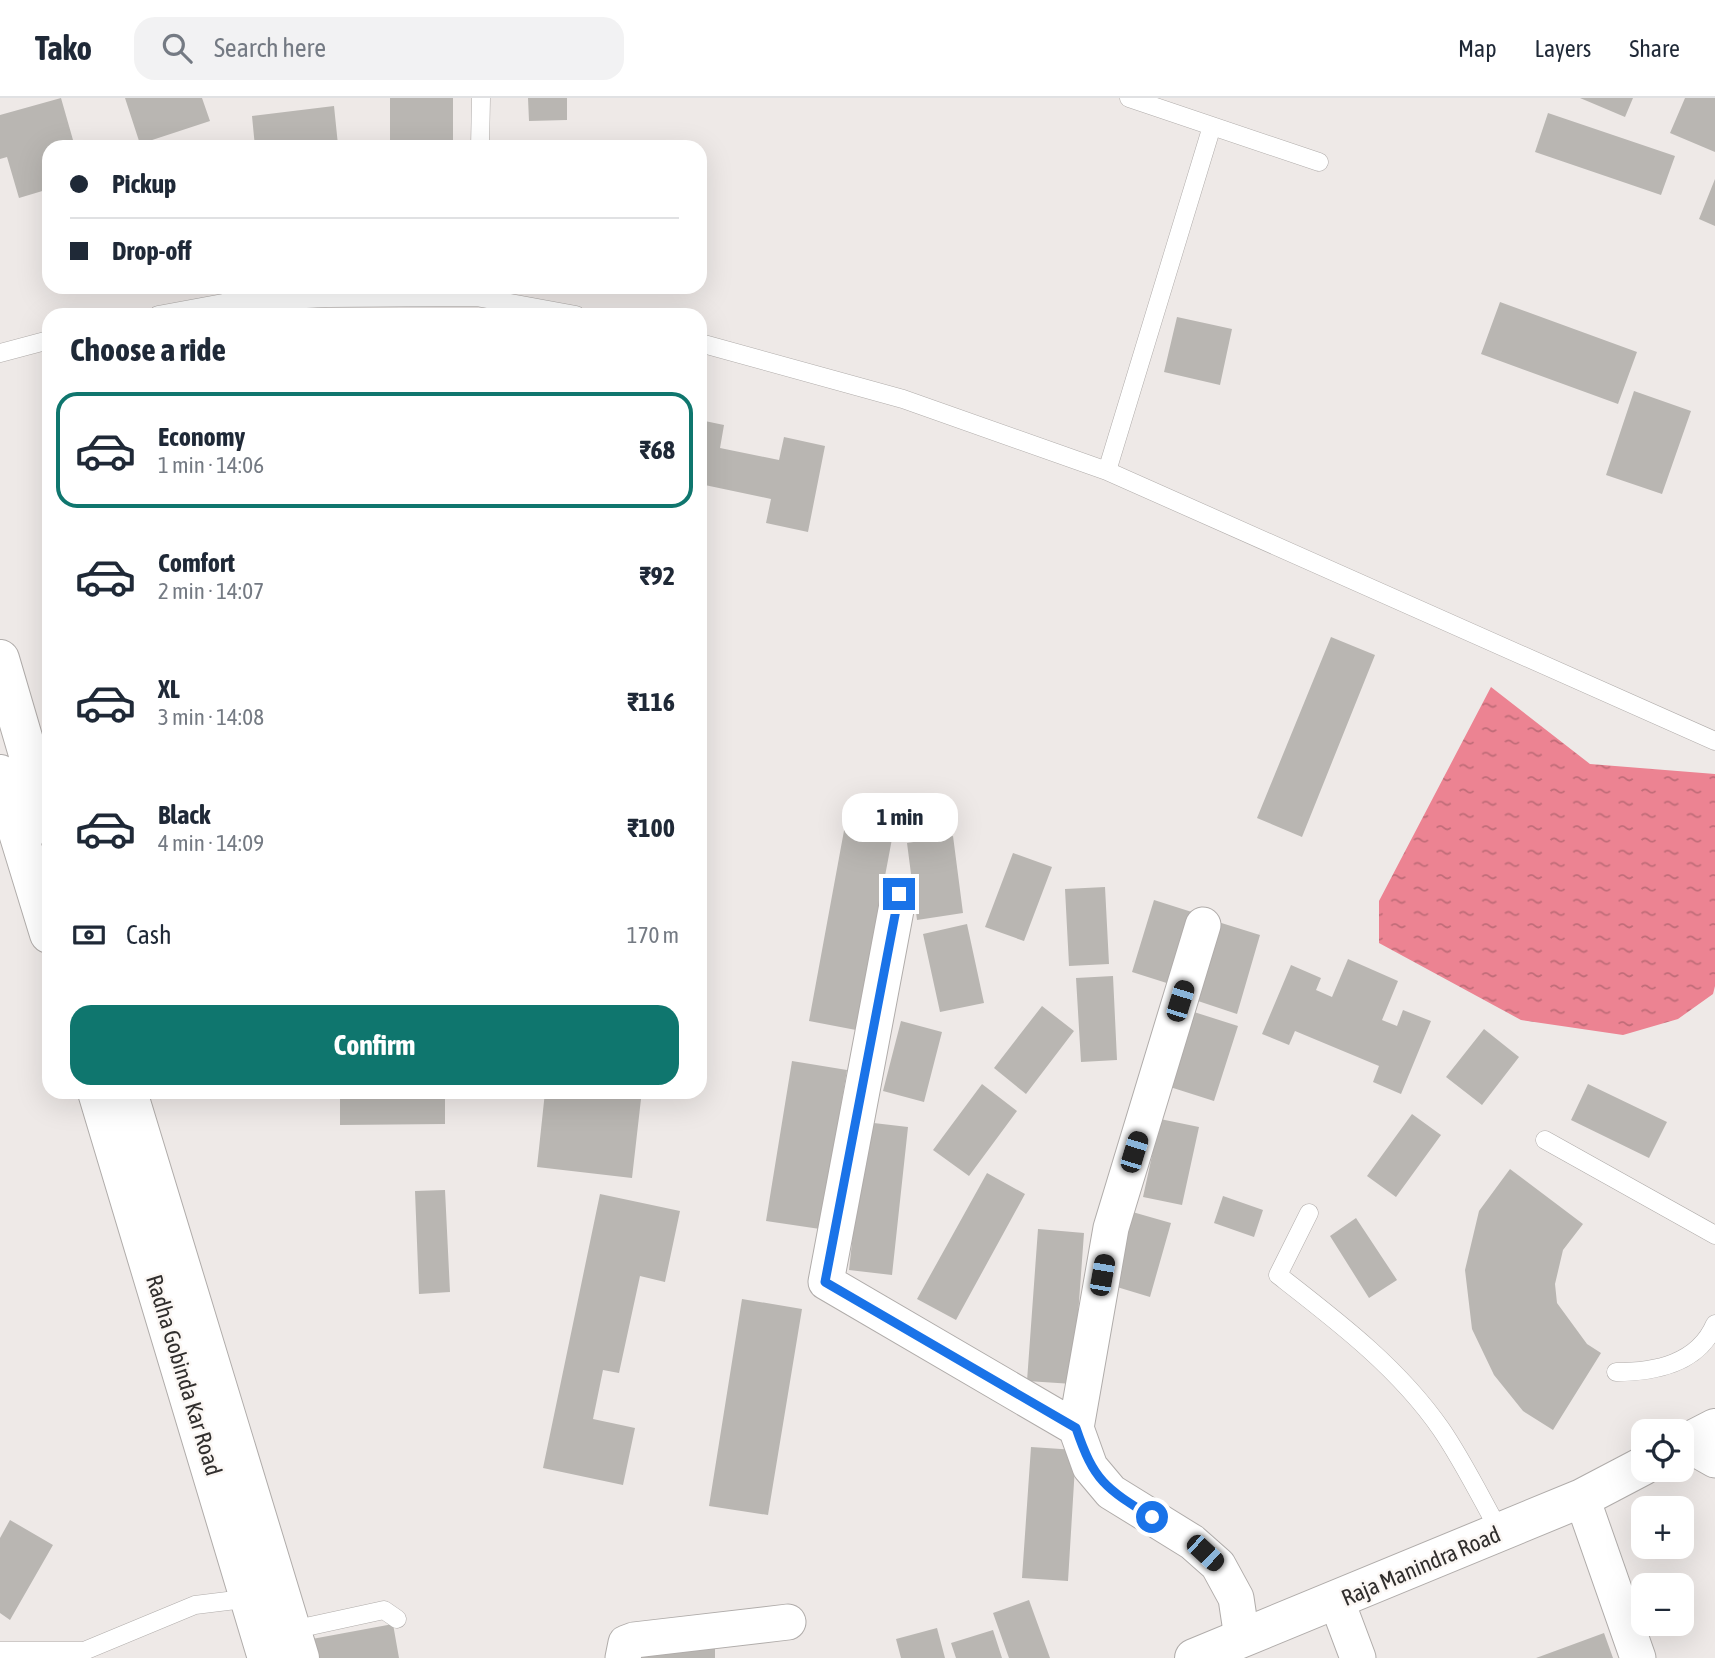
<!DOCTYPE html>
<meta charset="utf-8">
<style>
:root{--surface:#fff;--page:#f2f2f3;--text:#1f2937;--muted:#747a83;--line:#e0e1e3;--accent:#0f766e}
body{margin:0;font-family:"Asap Condensed",sans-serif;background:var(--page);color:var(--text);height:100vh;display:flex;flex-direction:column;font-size:26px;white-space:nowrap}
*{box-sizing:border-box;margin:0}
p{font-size:23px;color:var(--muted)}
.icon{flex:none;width:38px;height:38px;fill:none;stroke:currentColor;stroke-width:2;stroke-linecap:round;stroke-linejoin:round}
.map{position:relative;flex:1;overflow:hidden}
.side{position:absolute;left:42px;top:210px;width:665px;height:791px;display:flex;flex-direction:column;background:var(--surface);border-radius:21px;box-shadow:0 7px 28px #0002}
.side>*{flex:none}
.guide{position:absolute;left:42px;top:42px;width:665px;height:154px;border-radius:21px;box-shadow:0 7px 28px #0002;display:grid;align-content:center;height:154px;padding:0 28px;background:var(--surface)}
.fabs{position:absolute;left:1631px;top:1321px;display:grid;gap:14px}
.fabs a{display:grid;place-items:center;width:63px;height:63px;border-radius:14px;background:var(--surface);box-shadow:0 7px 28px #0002;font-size:35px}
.end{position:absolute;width:32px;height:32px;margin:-16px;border:9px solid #1a73e8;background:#fff;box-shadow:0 0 0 4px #fff}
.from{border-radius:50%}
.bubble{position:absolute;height:49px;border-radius:21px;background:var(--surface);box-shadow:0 7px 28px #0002;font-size:23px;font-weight:700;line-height:49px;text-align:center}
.car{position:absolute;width:21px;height:42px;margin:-21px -10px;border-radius:9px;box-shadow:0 0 5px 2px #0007;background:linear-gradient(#222 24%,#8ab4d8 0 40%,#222 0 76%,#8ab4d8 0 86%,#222 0)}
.guide b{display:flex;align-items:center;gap:24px;height:66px;font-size:26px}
.guide b+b{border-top:2px solid var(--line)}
.guide i{width:18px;height:18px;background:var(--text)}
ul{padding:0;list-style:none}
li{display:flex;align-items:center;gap:21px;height:116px;margin:0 14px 10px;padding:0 14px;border:4px solid transparent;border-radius:21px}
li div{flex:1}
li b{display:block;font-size:26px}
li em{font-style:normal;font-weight:700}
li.active{border-color:var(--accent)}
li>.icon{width:63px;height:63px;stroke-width:1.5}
h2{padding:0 28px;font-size:32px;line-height:84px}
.pay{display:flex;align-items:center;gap:18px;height:77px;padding:0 28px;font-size:26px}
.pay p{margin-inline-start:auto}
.button{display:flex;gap:14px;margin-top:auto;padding:14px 28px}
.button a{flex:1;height:80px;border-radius:21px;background:var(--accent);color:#fff;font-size:28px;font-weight:700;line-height:80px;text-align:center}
header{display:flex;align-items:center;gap:42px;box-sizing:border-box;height:98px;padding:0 35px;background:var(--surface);border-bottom:2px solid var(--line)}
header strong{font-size:33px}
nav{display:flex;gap:38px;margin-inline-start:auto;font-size:24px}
.search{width:490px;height:63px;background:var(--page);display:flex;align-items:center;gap:18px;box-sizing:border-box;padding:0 24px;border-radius:21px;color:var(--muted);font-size:26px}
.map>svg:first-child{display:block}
.water{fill:url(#water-ripples)}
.building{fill:#b9b6b2}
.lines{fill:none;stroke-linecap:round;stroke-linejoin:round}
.lane-casing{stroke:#b0acaa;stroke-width:19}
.street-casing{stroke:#b0acaa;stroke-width:37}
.secondary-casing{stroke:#b0acaa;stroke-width:40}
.primary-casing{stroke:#b0acaa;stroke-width:40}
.lane{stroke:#fff;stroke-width:18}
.street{stroke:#fff;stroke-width:35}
.secondary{stroke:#fff;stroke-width:38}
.primary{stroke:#fff;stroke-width:38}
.route{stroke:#1a73e8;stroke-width:9}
.labels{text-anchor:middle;stroke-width:5;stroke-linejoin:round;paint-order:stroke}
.street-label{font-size:23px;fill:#302e2d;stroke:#fbf7f4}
</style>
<header>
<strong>Tako</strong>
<div class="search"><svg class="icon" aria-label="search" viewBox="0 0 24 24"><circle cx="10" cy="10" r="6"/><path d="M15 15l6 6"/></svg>Search here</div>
<nav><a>Map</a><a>Layers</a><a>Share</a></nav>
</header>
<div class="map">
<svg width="1715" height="1560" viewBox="0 0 1715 1560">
<defs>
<pattern id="water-ripples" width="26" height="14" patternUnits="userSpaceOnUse" patternTransform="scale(1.75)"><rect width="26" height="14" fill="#ec8392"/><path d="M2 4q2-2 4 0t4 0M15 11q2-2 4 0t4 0" fill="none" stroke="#c06c78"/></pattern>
</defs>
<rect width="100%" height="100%" fill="#eee9e7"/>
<path class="water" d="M1491,589l99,77 125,10v212l-2,8 -35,25 -55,16 -102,-15 -142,-77v-42z"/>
<path class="building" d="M61,0l14,49h-26v42l-30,9 -12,-41 -7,2v-44z
M125,0h77l8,23 -70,23z
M390,0h63v49h-63z
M528,0h39v22l-38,1z
M1580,0h53l-8,19z
M1685,0h30v54l-45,-19z
M334,8l4,39 -83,2 -3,-31z
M1548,15l127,43 -14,39 -126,-43z
M1715,81v47l-16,-7z
M1500,204l137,50 -19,52 -137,-50z
M1177,219l55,12 -12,56 -56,-13z
M1634,293l57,20 -29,83 -56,-19z
M700,322l24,5 -4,23 59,12 5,-23 41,9 -17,86 -42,-9 5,-24 -71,-15z
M1331,539l44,18 -73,182 -45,-19z
M850,700l48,9 -42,223 -47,-9z
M953,738l10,77 -46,7 -10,-77z
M1013,755l39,14 -28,74 -39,-14z
M1105,789l4,77 -40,2 -4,-77z
M1154,802l41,13 -22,72 -41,-13z
M1215,823l45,14 -23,79 -45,-15z
M967,826l17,79 -44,9 -17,-78z
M1348,861l50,22 -16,39 15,6 6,-16 28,11 -30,73 -28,-12 6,-16 -84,-35 -6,14 -27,-11 29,-69 30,13 -5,12 16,7z
M1113,878l4,84 -36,2 -5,-84z
M1042,908l32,25 -48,63 -32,-26z
M1194,914l44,14 -24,75 -44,-14z
M901,923l41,11 -18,70 -41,-11z
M1484,931l35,28 -37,48 -36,-28z
M792,963l55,9 -27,159 -54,-8z
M982,986l35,27 -48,65 -36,-26z
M1588,986l79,38 -18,36 -78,-38z
M340,994h105v32l-105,1z
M545,994h35l61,7 -9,79 -95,-11z
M1412,1016l29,21 -45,62 -29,-21z
M1160,1021l39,8 -17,78 -39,-8z
M865,1024l43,5 -16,148 -43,-5z
M1510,1071l73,55 -20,26 -8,34 2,19 30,41 14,9 -48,77 -30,-19 -29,-36 -22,-46 -7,-59 14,-59z
M987,1075l38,21 -69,126 -39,-21z
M445,1092l5,102 -31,2 -4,-103z
M600,1096l80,17 -15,71 -25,-6 -21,97 -16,-3 -10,49 42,9 -12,57 -80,-17z
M1223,1098l40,14 -9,27 -40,-14z
M1129,1113l42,12 -21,74 -43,-13z
M1356,1120l41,62 -28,18 -39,-62z
M1038,1131l46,4 -11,151 -46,-3z
M742,1201l60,10 -34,206 -59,-9z
M1031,1349l45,3 -8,131 -46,-3z
M10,1422l43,25 -43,75 -10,-7v-75z
M1029,1502l21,58h-41l-16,-45z
M393,1526l6,34h-83l-4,-19z
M937,1530l8,30h-44l-5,-19z
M993,1532l9,28h-46l-5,-15z
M1604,1535l9,25h-77z
M715,1541v19h-80z"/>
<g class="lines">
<defs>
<path id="lane" d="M1129,0l190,64
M480,49l1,-49
M158,217l65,-12 104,-5 149,-1 100,18
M700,245l203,56 204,72 608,270
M0,255l49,-13
M1107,373l105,-345
M1545,1042l170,95
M1309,1115l-31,62c59,46 120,92 163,154 22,32 40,69 59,103
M1616,1274c39,0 82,-8 99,-48
M292,1532l92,-20 13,9
M0,1553h84l111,-46 57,-7"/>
<path id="street" d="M899,796l-73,388 250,146
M1203,827l-92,303 -35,200 14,39 21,25 81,50 26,23 18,33 6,40
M1685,1345l30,17
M1582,1400l56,160
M1337,1504l21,56
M623,1560l3,-15 8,-3 154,-18"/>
<path id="secondary" d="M1682,1347l33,-17
M1194,1560l388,-160 61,-32"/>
<path id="primary" d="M0,561l49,167
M0,676l49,160
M97,994l170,566
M128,994l172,566"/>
</defs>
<use href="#lane" class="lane-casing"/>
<use href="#street" class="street-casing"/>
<use href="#secondary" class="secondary-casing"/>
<use href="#primary" class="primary-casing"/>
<use href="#lane" class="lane"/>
<use href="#street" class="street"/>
<use href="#secondary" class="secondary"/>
<use href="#primary" class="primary"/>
</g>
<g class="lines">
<path class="route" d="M899,796l-74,388 251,146c18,53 29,60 76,89"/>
</g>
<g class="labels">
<g class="street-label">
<text transform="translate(184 1277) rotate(73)" y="8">Radha Gobinda Kar Road</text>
<text transform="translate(1421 1468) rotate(-23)" y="8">Raja Manindra Road</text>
</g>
</g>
</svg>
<div class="fabs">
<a><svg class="icon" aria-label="locate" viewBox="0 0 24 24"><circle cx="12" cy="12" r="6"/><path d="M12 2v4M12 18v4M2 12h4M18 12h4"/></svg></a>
<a>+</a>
<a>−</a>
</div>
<i class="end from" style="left:1152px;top:1419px"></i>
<i class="end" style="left:899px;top:796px"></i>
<div class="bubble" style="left:842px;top:695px;width:116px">1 min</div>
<i class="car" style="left:1180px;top:903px;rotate:17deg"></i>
<i class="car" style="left:1134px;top:1054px;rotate:17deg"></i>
<i class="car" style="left:1102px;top:1177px;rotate:10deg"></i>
<i class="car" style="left:1205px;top:1455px;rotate:133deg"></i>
<div class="guide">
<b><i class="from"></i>Pickup</b>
<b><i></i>Drop-off</b>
</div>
<section class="side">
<h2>Choose a ride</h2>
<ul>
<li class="active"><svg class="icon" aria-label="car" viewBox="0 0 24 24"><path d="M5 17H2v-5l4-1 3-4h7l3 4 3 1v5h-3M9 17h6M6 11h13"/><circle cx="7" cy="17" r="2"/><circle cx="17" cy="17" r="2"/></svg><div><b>Economy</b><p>1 min · 14:06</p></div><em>₹68</em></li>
<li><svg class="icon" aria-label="car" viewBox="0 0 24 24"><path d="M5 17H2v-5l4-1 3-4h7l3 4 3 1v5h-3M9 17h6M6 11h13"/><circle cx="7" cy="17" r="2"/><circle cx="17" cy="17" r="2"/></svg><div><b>Comfort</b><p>2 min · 14:07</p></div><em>₹92</em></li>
<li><svg class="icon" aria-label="car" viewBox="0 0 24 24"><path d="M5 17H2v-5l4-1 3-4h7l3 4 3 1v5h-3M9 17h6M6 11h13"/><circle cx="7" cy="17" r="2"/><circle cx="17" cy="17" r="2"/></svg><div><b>XL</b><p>3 min · 14:08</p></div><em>₹116</em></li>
<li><svg class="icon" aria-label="car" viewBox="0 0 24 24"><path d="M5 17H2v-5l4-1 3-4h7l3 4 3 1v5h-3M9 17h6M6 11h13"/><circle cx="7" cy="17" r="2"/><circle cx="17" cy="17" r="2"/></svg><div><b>Black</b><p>4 min · 14:09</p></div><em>₹100</em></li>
</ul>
<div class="pay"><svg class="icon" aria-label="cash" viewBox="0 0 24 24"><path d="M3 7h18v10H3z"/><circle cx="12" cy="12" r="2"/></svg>Cash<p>170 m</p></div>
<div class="button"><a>Confirm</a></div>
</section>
</div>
